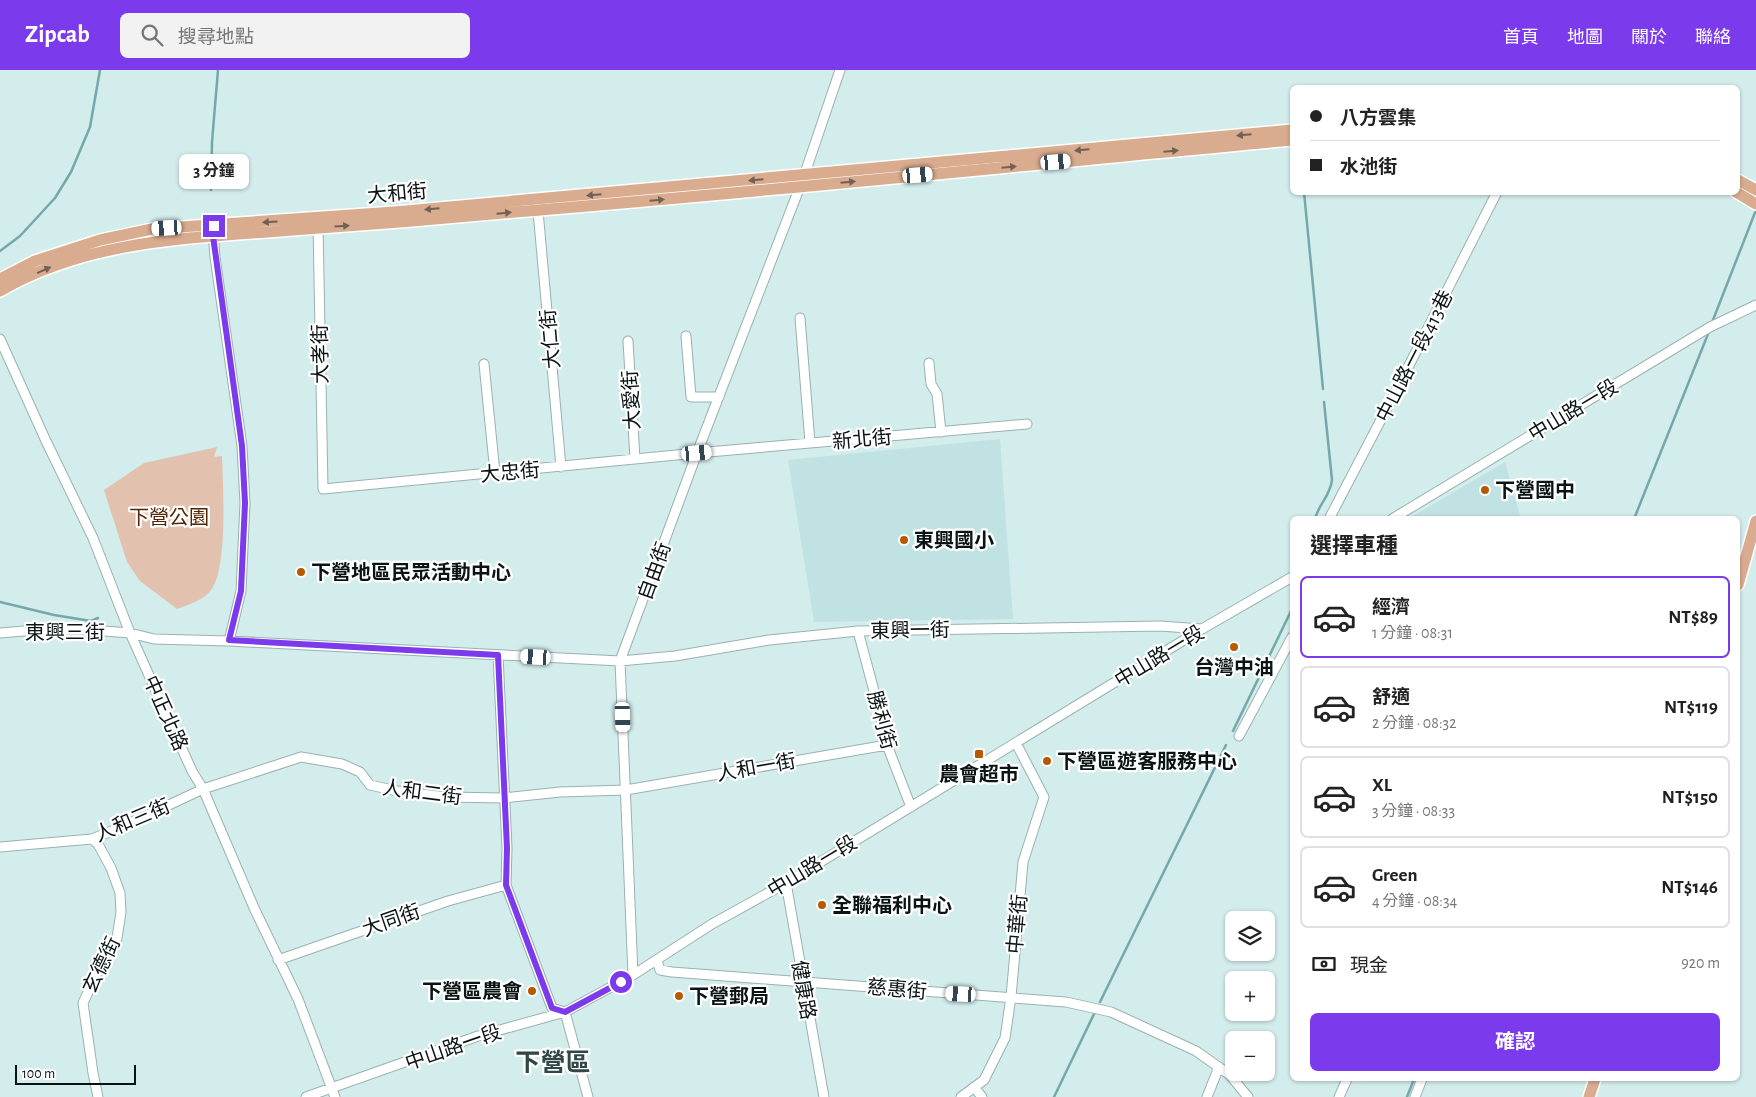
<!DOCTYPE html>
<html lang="zh-TW">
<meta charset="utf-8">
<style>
:root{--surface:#fff;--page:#f2f2f2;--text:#222;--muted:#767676;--line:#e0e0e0;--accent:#7c3aed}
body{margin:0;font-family:"Alegreya Sans","Noto Sans TC",sans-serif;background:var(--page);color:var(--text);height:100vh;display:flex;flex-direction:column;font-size:19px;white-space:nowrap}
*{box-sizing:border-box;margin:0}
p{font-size:16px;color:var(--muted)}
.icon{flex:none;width:28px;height:28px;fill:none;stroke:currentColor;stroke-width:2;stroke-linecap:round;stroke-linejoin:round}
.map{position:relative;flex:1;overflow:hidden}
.side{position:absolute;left:1290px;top:446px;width:450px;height:565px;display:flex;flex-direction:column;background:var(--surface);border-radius:8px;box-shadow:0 1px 4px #0004}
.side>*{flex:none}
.hud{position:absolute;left:1290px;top:15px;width:450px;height:110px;border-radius:8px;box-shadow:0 1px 4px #0004;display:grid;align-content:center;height:110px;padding:0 20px;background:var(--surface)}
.controls{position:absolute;left:1225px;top:841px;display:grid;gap:10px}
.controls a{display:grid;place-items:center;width:50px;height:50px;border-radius:8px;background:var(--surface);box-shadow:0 1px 4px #0004;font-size:25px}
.scale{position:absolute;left:15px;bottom:12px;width:121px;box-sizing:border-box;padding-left:5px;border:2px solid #0b1414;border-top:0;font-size:14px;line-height:18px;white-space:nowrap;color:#0b1414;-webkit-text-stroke:4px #fff;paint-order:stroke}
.end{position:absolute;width:22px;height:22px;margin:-11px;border:6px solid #7c3aed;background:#fff;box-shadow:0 0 0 2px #fff}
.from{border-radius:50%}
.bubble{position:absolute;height:35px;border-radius:8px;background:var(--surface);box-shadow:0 1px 4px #0004;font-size:16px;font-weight:700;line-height:35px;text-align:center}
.car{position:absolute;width:15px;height:30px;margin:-15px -8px;border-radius:6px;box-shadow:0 0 4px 1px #0007;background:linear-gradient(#fff 24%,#345 0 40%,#fff 0 76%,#345 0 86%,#fff 0)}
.hud b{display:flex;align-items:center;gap:18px;height:48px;font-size:19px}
.hud b+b{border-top:1px solid var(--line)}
.hud i{width:12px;height:12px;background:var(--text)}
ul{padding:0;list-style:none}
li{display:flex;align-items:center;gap:15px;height:82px;margin:0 10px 8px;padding:0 10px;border:2px solid var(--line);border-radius:8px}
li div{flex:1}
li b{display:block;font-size:19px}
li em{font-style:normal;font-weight:700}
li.current{border-color:var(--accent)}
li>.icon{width:45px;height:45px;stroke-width:1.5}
h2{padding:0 20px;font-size:22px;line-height:60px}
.pay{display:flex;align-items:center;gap:12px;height:55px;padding:0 20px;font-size:19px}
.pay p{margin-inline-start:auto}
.action{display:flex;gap:10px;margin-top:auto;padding:10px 20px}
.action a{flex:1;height:58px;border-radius:8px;background:var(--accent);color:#fff;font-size:20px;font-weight:700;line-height:58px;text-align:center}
header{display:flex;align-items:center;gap:30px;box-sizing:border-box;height:70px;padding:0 25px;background:var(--accent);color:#fff}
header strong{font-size:24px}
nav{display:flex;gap:28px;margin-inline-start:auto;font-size:18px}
.search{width:350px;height:45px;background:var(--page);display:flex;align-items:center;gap:12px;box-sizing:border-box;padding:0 18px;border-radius:8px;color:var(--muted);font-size:19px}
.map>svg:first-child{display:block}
.built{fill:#c0e2e3}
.green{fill:#e2c2af}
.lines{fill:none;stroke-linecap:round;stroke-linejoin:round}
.stream{stroke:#75a8a9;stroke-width:2.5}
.minor-casing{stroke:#99b1b1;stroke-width:11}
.major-casing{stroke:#fff;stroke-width:14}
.minor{stroke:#fff;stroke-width:9}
.major{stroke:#d9ac8f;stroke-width:11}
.oneway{fill:#726052}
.route{stroke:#7c3aed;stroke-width:6}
.poi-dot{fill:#b65901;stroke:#fff;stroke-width:2}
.labels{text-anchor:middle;stroke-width:4.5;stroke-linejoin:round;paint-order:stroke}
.street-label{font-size:20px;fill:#0b1414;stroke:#fff}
.poi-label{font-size:20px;font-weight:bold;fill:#0b1414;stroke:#fff;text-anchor:start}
.park-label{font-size:20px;fill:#542500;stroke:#fff}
.district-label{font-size:25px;font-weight:bold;fill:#314647;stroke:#fff}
</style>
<header>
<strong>Zipcab</strong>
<div class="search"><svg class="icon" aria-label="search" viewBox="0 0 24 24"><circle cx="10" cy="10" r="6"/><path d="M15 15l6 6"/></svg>搜尋地點</div>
<nav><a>首頁</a><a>地圖</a><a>關於</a><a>聯絡</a></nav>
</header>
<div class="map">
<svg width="1756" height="1027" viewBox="0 0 1756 1027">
<rect width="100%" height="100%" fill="#d3ecec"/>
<path class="built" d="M1000,369l13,180 -199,3 -26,-162z
M1505,392l16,57h-113z"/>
<path class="green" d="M217,377l-3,10 8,-1c1,30 6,112 -11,134 -7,10 -23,15 -34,19l-37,-28 -13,-19 -23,-72 40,-27z"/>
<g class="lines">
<path class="stream" d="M211,120l1,-48 6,-72
M1304,122l19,197
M0,181l20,-15 35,-38 16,-26 19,-45 10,-57
M1713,250l43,-110
M1315,449c4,-16 15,-22 17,-39l-8,-78
M1634,449l74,-185
M0,532l54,13 37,6 7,-3
M1233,661l59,-122
M1100,932l126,-257
M1054,1027l40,-83
M1407,1027l7,-18"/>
<defs>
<path id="minor" d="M538,141l23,256
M318,154l5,265 374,-36 330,-29
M213,161l2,26 27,189 3,57 -4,88 -12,50
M800,248l10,125
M686,266l5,61h28
M0,269l46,102 47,97 37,95 62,138 11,18 52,121 43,89 37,98
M628,271l7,118
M929,293l2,21 6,10 4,38
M484,294l11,109
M1329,449l68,-130 100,-197
M1392,449l318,-192 46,-22
M858,561l20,75 9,39 24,62
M0,563l36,-3h55l39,3 24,6 75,2 391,20 55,-5 94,-16 89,-9 302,-5 42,3
M498,585l9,193 -1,37 46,123 12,4
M1239,666l53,-99
M92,769l6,5 13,24 9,25 1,19 -4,26 -11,15 -23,50 10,70 5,24
M0,777l92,-8 32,-13 79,-37 98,-32 41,7 18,8 10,13 27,6 49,6 57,1 57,-6 66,-2 261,-45
M786,813l38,214
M278,890l170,-59 58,-16
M657,891l3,9 12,2 394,30 45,10 85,39 34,24 18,22
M633,905l-13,-314 77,-208 107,-277 36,-106
M565,942l23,85
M974,1017l8,10
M306,1027l172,-61 87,-24 68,-37 79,-51 74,-41 416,-254 90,-52
M961,1027l23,-17 21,-42 6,-41 12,-135 21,-65 -28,-54
M1207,1027l12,-30
M1339,1027l8,-18
M1415,1027l7,-18"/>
<path id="major" d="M1738,110l18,10
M1736,122l20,12
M0,209l35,-18 65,-21 52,-11 242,-17 898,-82
M0,221c89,-52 193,-53 293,-61 74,-5 148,-11 222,-18 259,-21 518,-48 777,-72
M1738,515l18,-64
M1589,1027l6,-18"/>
</defs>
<use href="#minor" class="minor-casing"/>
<use href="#major" class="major-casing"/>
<use href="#minor" class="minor"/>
<use href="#major" class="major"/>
</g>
<defs><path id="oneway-solid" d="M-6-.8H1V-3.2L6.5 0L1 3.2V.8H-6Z" transform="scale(1.25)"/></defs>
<g class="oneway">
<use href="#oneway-solid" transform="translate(1244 65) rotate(175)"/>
<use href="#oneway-solid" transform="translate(1082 80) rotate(175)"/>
<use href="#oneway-solid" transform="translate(1171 81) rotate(-5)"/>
<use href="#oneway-solid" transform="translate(1009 97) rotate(-5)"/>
<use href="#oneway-solid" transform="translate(756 110) rotate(175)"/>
<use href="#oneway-solid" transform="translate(848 112) rotate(-5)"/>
<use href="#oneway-solid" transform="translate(594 125) rotate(175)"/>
<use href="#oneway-solid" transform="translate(657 130) rotate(-5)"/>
<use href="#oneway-solid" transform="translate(432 139) rotate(175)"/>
<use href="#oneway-solid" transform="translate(504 143) rotate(-5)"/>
<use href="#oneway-solid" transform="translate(270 152) rotate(176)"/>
<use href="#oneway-solid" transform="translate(342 156) rotate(-4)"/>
<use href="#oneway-solid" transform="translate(44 200) rotate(-24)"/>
</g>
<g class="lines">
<path class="route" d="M214,156l-1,10 29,210 3,57 -4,88 -12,49 269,15 9,193 -1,37 46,123 13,4 56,-30"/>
</g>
<g class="poi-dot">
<circle cx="1485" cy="420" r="5"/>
<circle cx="904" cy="470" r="5"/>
<circle cx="301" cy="502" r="5"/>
<circle cx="1234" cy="577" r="5"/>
<rect x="974" y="679" width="10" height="10" rx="2.5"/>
<circle cx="1047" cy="691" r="5"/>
<circle cx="822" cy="835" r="5"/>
<circle cx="532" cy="921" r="5"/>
<circle cx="679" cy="926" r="5"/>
</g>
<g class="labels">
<g class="street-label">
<text transform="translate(397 123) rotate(-5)" y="7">大和街</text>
<text transform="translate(550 269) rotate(-95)" y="7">大仁街</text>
<text transform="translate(320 284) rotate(-91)" y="7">大孝街</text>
<text transform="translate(1414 286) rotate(-63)" y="7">中山路一段413巷</text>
<text transform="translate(631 330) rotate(-93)" y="7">大愛街</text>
<text transform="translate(1573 340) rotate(-31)" y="7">中山路一段</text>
<text transform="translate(862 369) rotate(-5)" y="7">新北街</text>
<text transform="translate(510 402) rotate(-5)" y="7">大忠街</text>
<text transform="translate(654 501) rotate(-70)" y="7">自由街</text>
<text transform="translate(910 560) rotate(-1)" y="7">東興一街</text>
<text x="65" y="569">東興三街</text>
<text transform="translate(1159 586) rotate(-31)" y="7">中山路一段</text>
<text transform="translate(166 643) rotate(66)" y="7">中正北路</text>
<text transform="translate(882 650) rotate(75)" y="7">勝利街</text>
<text transform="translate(756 697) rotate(-10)" y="7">人和一街</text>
<text transform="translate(422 722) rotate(7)" y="7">人和二街</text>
<text transform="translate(132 750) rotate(-23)" y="7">人和三街</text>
<text transform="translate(812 796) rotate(-31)" y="7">中山路一段</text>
<text transform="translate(391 850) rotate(-19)" y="7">大同街</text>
<text transform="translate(1017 854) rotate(-85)" y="7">中華街</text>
<text transform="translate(101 895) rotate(-64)" y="7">玄德街</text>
<text transform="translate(897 919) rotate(5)" y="7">慈惠街</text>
<text transform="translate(804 920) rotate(80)" y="7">健康路</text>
<text transform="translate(453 977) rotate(-19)" y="7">中山路一段</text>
</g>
<g class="poi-label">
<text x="1495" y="427">下營國中</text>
<text x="914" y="477">東興國小</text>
<text x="311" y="509">下營地區民眾活動中心</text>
<text x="1234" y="604" text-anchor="middle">台灣中油</text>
<text x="1057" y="698">下營區遊客服務中心</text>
<text x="979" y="711" text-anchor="middle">農會超市</text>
<text x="832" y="842">全聯福利中心</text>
<text x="522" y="928" text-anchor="end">下營區農會</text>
<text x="689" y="933">下營郵局</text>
</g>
<g class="park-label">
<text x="169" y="454">下營公園</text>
</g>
<g class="district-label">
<text x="553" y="1001">下營區</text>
</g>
</g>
</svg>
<div class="controls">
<a><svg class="icon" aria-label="layers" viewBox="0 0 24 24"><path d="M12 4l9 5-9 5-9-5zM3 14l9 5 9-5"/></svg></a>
<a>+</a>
<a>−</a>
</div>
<div class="scale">100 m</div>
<i class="end from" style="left:621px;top:912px"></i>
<i class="end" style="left:214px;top:156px"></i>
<div class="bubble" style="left:179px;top:84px;width:70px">3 分鐘</div>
<i class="car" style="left:1056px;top:92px;rotate:85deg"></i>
<i class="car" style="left:918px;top:105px;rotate:85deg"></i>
<i class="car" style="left:167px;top:158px;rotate:267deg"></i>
<i class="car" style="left:697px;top:383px;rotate:85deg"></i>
<i class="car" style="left:536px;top:587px;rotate:273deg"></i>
<i class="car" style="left:623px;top:647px;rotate:178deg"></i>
<i class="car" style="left:961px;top:924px;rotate:273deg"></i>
<div class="hud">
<b><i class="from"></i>八方雲集</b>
<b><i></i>水池街</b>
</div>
<section class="side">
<h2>選擇車種</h2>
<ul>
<li class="current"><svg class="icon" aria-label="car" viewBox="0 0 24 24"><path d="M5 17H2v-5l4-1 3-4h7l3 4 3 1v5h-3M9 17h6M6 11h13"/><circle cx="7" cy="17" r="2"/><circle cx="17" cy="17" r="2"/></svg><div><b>經濟</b><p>1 分鐘 · 08:31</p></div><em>NT$89</em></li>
<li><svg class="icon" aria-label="car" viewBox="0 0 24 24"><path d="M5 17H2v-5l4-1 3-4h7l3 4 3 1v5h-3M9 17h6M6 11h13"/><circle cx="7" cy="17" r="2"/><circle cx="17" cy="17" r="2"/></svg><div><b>舒適</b><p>2 分鐘 · 08:32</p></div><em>NT$119</em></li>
<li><svg class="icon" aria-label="car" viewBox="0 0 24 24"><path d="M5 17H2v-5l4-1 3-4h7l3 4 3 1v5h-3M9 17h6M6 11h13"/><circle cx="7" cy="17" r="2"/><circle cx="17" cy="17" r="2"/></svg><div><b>XL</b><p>3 分鐘 · 08:33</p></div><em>NT$150</em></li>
<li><svg class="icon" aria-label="car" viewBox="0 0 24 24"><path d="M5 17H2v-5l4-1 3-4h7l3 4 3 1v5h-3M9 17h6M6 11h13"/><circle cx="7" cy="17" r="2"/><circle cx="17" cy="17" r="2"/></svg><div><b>Green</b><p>4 分鐘 · 08:34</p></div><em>NT$146</em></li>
</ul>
<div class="pay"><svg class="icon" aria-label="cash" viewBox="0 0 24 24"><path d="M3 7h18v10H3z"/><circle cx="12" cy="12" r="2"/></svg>現金<p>920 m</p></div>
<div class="action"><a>確認</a></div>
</section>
</div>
